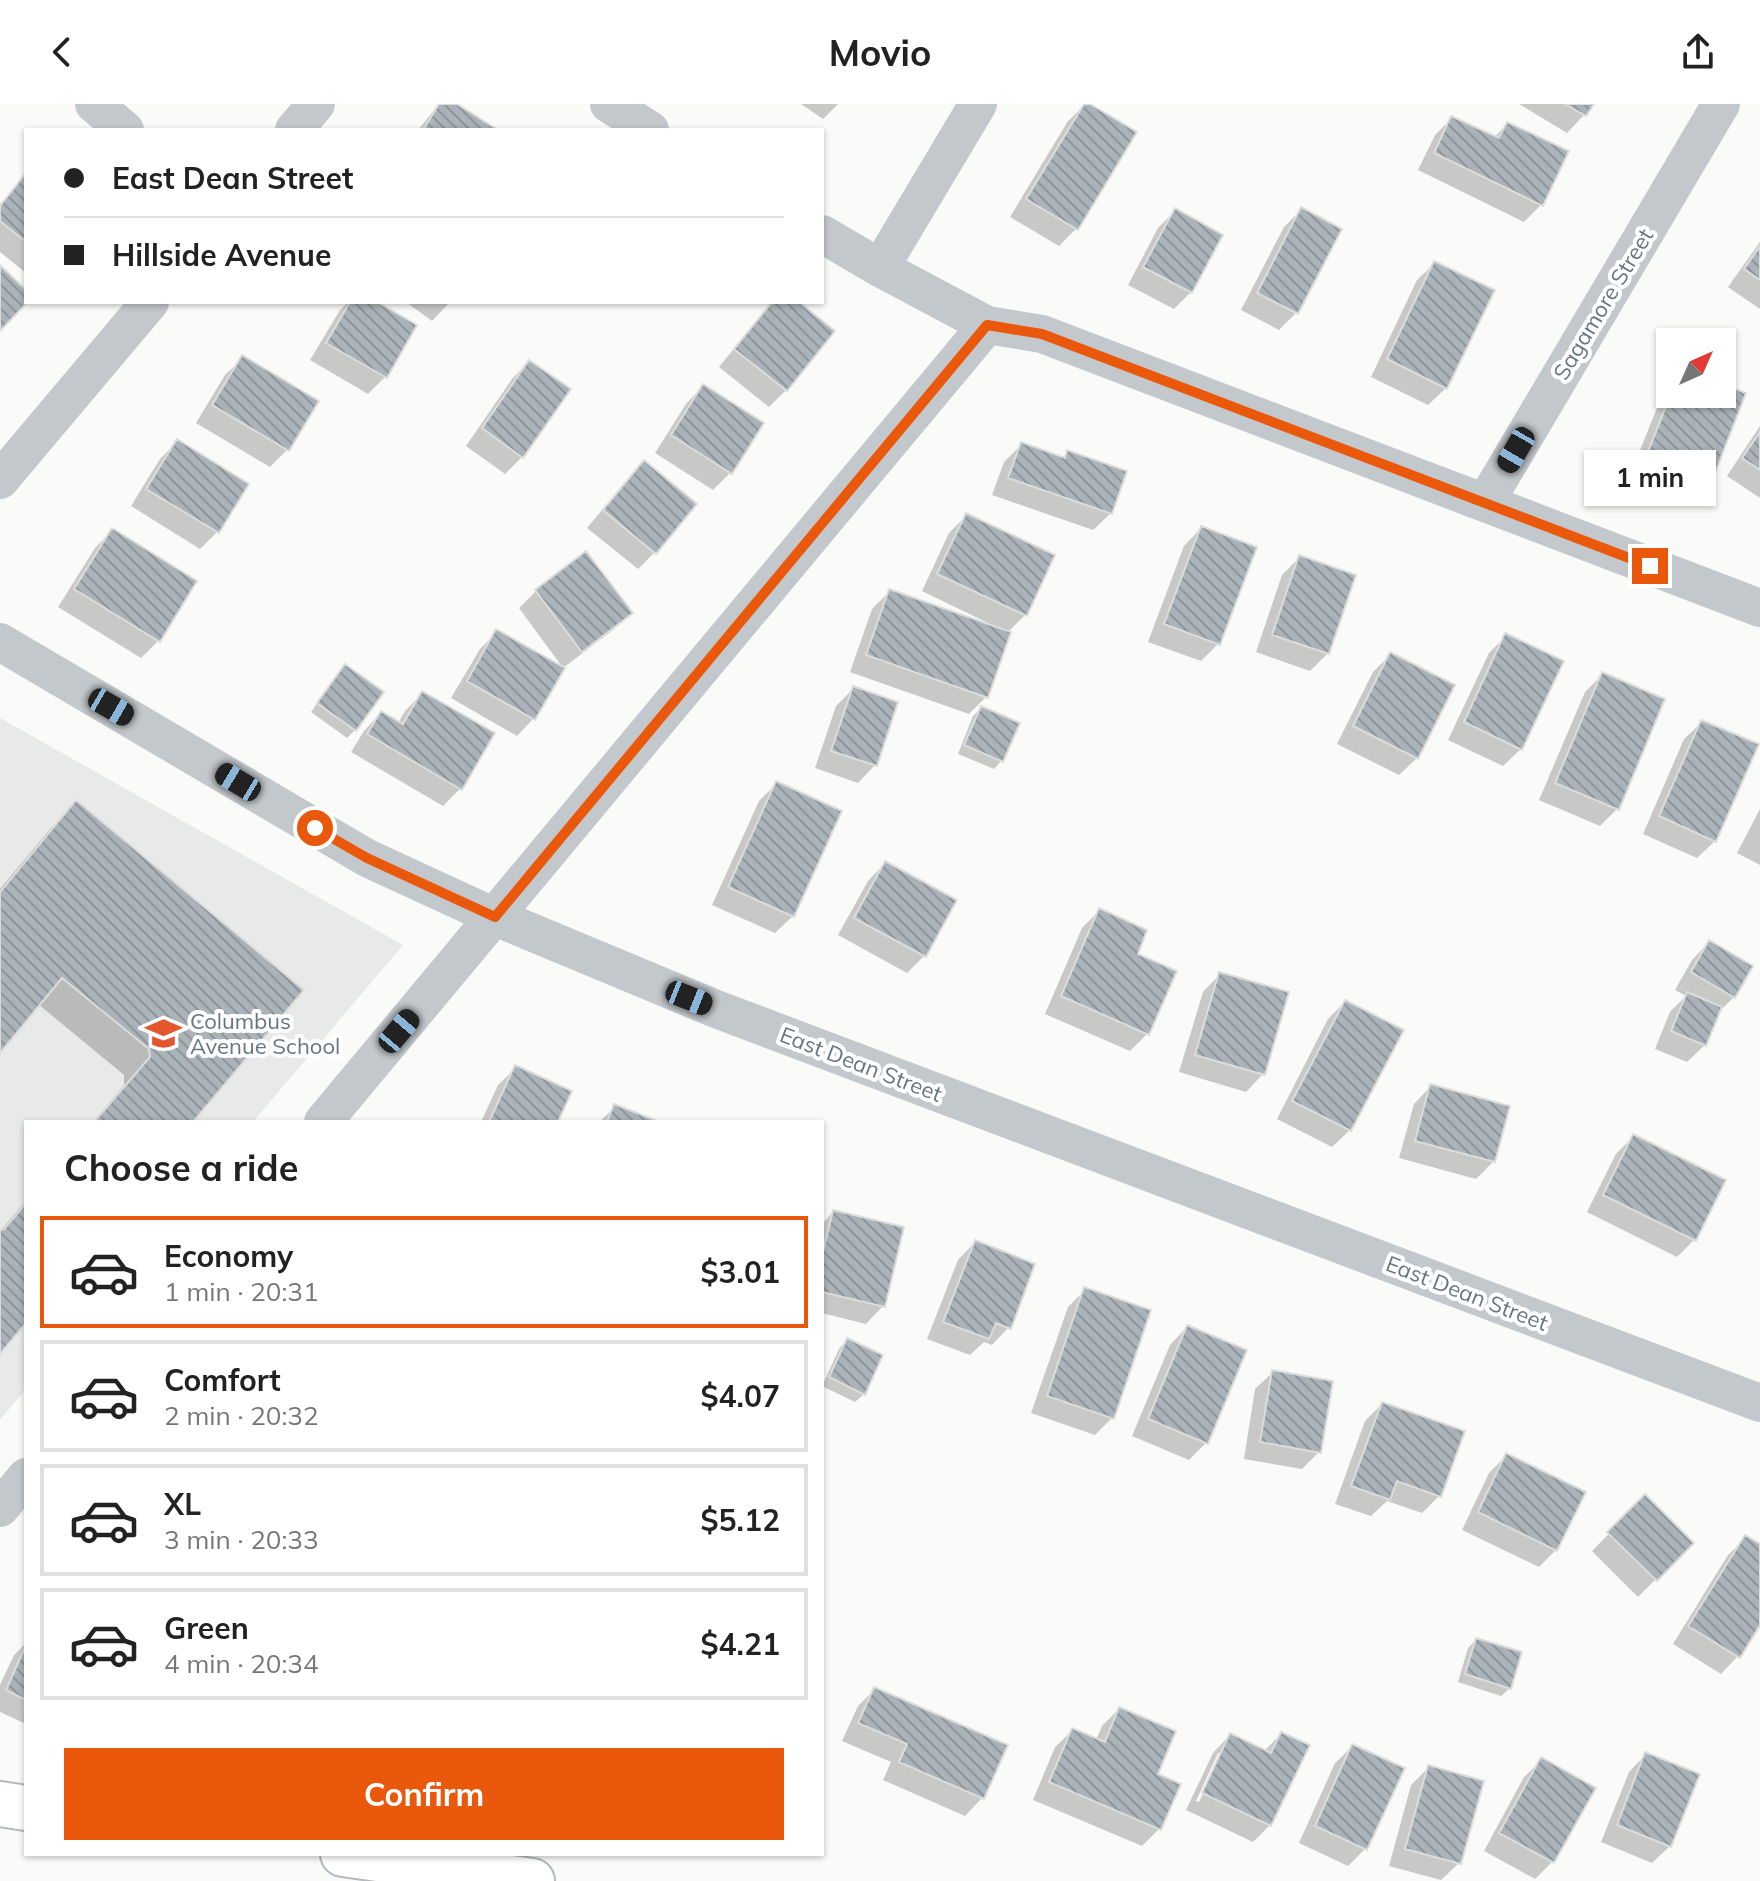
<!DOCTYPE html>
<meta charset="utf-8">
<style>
:root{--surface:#fff;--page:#f2f2f2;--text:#222;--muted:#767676;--line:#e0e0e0;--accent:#ea580c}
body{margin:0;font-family:Mulish,sans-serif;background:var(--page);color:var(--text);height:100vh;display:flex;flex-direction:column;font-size:30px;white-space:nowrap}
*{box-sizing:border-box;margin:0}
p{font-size:26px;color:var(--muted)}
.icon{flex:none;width:44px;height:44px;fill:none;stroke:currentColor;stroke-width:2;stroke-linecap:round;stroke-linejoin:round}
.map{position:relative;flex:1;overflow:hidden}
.panel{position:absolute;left:24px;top:1016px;width:800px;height:736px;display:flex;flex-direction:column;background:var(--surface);border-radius:0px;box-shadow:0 2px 6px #0004}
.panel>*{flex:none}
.guide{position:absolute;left:24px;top:24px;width:800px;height:176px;border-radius:0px;box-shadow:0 2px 6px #0004;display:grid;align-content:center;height:176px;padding:0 40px;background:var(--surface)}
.needle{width:52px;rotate:45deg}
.controls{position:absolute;left:1656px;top:224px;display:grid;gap:16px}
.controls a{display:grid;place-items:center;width:80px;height:80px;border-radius:0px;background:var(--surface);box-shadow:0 2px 6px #0004;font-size:40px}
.end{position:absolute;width:36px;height:36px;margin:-18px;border:10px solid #ea580c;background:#fff;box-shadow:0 0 0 4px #fff}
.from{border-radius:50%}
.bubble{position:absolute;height:56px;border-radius:0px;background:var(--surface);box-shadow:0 2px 6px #0004;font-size:26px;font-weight:700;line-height:56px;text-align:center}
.car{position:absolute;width:24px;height:48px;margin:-24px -12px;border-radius:10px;box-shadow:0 0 6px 2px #0007;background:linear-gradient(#222 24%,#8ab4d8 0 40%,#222 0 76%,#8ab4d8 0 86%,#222 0)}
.guide b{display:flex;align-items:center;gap:28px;height:76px;font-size:30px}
.guide b+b{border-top:2px solid var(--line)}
.guide i{width:20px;height:20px;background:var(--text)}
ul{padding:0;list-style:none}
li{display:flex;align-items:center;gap:24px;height:112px;margin:0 16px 12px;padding:0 24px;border:4px solid var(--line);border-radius:0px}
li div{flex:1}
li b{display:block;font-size:30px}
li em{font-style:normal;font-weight:700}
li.active{border-color:var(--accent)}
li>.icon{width:72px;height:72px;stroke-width:1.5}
h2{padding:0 40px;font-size:36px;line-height:96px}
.button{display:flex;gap:16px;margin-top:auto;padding:16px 40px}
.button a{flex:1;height:92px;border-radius:0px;background:var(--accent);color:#fff;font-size:32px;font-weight:700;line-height:92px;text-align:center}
header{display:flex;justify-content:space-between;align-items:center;height:104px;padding:0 40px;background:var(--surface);font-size:36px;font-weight:700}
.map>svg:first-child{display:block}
.built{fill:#e8e9e9}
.shadow{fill:#0003;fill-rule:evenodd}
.building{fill:url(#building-back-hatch);stroke:#dcdcda;stroke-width:2}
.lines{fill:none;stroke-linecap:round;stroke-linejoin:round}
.secondary-casing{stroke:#b3babf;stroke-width:48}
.street{stroke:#c3c8cc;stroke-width:38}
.secondary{stroke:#fff;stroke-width:44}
.route{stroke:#ea580c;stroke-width:10}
.labels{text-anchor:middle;stroke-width:8;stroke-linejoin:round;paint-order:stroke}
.street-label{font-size:22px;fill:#657683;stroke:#fff}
.poi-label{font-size:22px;fill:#657683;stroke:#fff;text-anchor:start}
</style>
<header><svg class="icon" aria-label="back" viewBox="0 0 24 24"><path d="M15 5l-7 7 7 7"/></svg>Movio<svg class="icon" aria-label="share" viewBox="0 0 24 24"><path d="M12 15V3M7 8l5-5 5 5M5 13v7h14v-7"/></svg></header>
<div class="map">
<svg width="1760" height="1777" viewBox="0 0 1760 1777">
<defs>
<pattern id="building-back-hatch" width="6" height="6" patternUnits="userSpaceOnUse" patternTransform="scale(2)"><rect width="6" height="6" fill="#aab3b9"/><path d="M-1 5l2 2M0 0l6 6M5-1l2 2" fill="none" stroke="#8e969c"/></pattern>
</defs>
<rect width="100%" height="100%" fill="#fafaf8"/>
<path class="built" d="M0,614l403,227 -150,177h-227v267l-26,31z"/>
<path class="shadow" d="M439,0h14l41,26h-76z
M801,0h37l-15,15z
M1086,0l-10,125 -17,17 -49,-29 58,-96z
M1519,0h72l-7,11 -17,18z
M1452,14l42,20 13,-14 34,81 -17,17 -106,-52 17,-35z
M26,71v98l-26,-21v-48z
M1301,106l-5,103 -17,17 -38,-20 43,-83z
M1175,107l16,81 -17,17 -46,-24 30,-57z
M1760,138v67l-32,-22z
M1435,159l11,125 -18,17 -57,-28 46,-97z
M348,198h25l42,24 -30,51 -17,17 -58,-34 30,-50z
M406,198h44l-18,19z
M772,198h24l-10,88 -17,17 -50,-40z
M243,254l73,44 -29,48 -17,17 -74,-44 29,-48z
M529,258l-7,95 -17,17 -39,-28 46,-67z
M1670,278v12h52v-8l22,8 -35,88 -17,17 -62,-24 35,-87z
M703,282l28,86 -18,18 -58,-37 31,-49z
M1760,322v72l-33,-22z
M177,338l69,42 -29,48 -17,17 -69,-43 29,-47z
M1021,341l40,14 7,-7 43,61 -18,17 -101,-35 12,-33z
M627,376l28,72 -17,17 -51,-41z
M966,412l59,99 -16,16 -23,66 -17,17 -119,-42 22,-63 18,-18 97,34 1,-2 -66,-32 27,-58z
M1201,424l17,116 -17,17 -53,-19 36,-96z
M112,427l47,109 -18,18 -83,-51 37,-59z
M1300,453l28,96 -18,18 -54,-19 26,-77z
M536,487l94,22 -17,17 -50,38 -44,-60z
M497,528l37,86 -17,18 -66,-38 29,-49z
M1506,532l15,113 -18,17 -55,-26 41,-87z
M1390,551l27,103 -18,17 -62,-31 36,-72z
M337,571l18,55 -8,8 -36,-26z
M1602,571l15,134 -17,17 -61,-26 46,-108z
M853,585l22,76 -17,18 -43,-15 21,-62z
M423,589l37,96 -17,17 -92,-54 13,-21 17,-18 17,10 7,-12z
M981,604l21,52 -8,9 -36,-15 15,-38z
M1702,618l13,119 -18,17 -54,-24 41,-95z
M776,680l17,132 -18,17 -63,-28 47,-104z
M76,699l115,319h-98l31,-37v-10l-86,-71 -38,46v-161l51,-61z
M1760,705v56l-23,-12z
M885,759l39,93 -17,17 -69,-38 30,-54z
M1099,807l36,44 12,79 -17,17 -85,-37 37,-86z
M1709,838l25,55 -16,16 -13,32 -18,17 -32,-13 15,-37 16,-16 -11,-6 17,-30z
M1220,870l43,100 -17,18 -67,-20 24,-80z
M1345,898l5,128 -18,17 -55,-28 51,-100z
M516,964l40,54h-75l17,-37z
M1431,982l63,75 -18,18 -77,-21 15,-54z
M615,1003l39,15h-55z
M1633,1033l61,103 -17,17 -90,-45 29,-58z
M26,1097v118l-26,32v-120z
M833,1108l50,94 -17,18 -44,-11v-89z
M975,1138l34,85 -17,18 -8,-3 -14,13 -43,-16 31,-79z
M1085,1186l27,128 -17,17 -64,-22 37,-106z
M1187,1223l19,116 -17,17 -57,-24 38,-91z
M847,1236l17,54 -9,8 -33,-16 17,-37z
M1273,1268l46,80 -17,17 -58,-10 11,-70z
M1382,1300l57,92 -17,17 -35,-12 -16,15 -36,-12 30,-83z
M1506,1352l50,94 -17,17 -77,-37 27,-57z
M1645,1393l47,46 -54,54 -46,-46z
M1746,1434l14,8v75l-22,35 -17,18 -48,-30 55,-89z
M1476,1536l34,48 -9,8 -43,-14 10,-34z
M26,1539v81l-26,-12v-27l14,-30z
M875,1585l130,57 -23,52 -17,18 -82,-36 8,-18 -49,-21 16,-35z
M1119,1605l36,66 4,54 -17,17 -109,-46 22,-53 18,-17 23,10 6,-14z
M1281,1630l-11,91 -17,17 -67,-32 27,-57 17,-18 34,16zM1218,1649h4l-23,49 -3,-1z
M1353,1642l12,103 -17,17 -49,-23 36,-80z
M1646,1650l24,92 -18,17 -51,-21 28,-70z
M1542,1656l10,102 -17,17 -51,-28 40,-74z
M1428,1664l31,95 -18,17 -52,-14 22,-81z"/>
<path class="building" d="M439,0h18l41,26h-75z
M1084,0h6l47,28 -59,98 -52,-31z
M1565,0h29l-8,12z
M1451,12l48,22 8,-16 62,29 -26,55 -109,-53z
M26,69v69l-26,-21v-15z
M1301,103l41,22 -44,85 -41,-21z
M1175,104l48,27 -31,58 -49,-26z
M1760,142v34l-16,-11z
M1434,157l61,29 -48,99 -60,-30z
M0,161l26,25 2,12 -28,29z
M350,198h27l40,23 -30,53 -61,-35z
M772,198h27l36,29 -48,60 -53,-42z
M242,251l77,46 -30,50 -77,-46z
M529,256l42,29 -48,69 -41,-30z
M703,280l61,39 -32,51 -61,-39z
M1722,280l24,9 -35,90 -65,-26 25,-63h51z
M1760,328v38l-18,-12z
M177,335l72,45 -30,49 -73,-44z
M1021,338l44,16 2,-8 60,21 -15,43 -104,-36z
M644,356l53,44 -41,50 -53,-44z
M966,409l89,42 -28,61 -90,-42z
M1201,422l56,21 -37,98 -56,-21z
M112,424l85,53 -37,61 -86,-53z
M586,447l47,62 -51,39 -47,-62z
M1299,451l57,20 -27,79 -57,-19z
M889,485l122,43 -23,66 -122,-43z
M496,525l69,39 -30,52 -68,-39z
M1505,529l59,28 -42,89 -58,-28z
M1390,548l65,33 -37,74 -65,-33z
M345,560l39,28 -28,39 -39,-28z
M1602,568l63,27 -46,111 -64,-27z
M853,582l45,16 -21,64 -46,-15z
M422,587l73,42 -33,57 -95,-56 14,-23 22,13z
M981,602l39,17 -17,39 -39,-17z
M1701,616l58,24 -43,98 -57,-26z
M776,677l66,30 -48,106 -66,-30z
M76,696l228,190 -111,132h-99l56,-65 -1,-8 -87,-71 -62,75v-161z
M885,757l72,39 -31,57 -72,-39z
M1099,804l48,22 -9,24 39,17 -28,64 -88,-39z
M1709,836l44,26 -18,32 -44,-26z
M1219,868l70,20 -24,83 -70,-20z
M1687,888l35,15 -16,39 -35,-15z
M1345,896l59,30 -53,101 -59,-30z
M515,961l57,26 -14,31h-69z
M1430,980l80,22 -15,56 -80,-21z
M614,1000l46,18h-53z
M1633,1030l93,46 -30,61 -93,-46z
M26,1099v120l-26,31v-124l4,-1z
M833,1106l71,17 -19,80 -63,-15v-36z
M975,1136l60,24 -24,65 -15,-6 -7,16 -46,-17z
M1084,1183l67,23 -37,109 -67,-23z
M1187,1221l60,25 -39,94 -60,-25z
M847,1234l36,17 -18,40 -36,-18z
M1272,1266l61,11 -12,72 -61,-11z
M1382,1298l83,29 -24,66 -44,-16 -7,19 -39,-14z
M1506,1349l80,39 -29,59 -79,-39z
M1645,1390l49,49 -37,38 -50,-49z
M1745,1431l15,9v81l-20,33 -52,-32z
M1476,1534l46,14 -11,37 -46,-15z
M26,1541v55l-20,-10z
M874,1583l134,58 -24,54 -85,-37 8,-18 -49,-21z
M1119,1603l57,24 -18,43 23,10 -20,46 -112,-48 23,-54 33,14z
M1281,1628l29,13 -39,81 -69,-33 28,-60 41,20z
M1352,1640l53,24 -38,82 -52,-24z
M1645,1648l55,22 -29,73 -54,-22z
M1541,1653l55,31 -42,75 -55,-30z
M1428,1661l56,16 -23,83 -56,-15z"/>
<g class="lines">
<defs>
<path id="secondary" d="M0,1700l26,4
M343,1750l189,27"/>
</defs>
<use href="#secondary" class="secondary-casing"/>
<path class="street" d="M94,0l31,26
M609,0l41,26
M294,26l22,-26
M822,130l58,34 107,57 55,9 718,274
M880,164l98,-164
M0,376l150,-178
M1485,399l236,-399
M0,538l367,216 128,59 221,92 1044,394
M323,1018l664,-797
M0,1404l26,-31"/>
<use href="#secondary" class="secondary"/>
</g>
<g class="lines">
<path class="route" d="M315,724l52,30 128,59 492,-592 55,9 608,232"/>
</g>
<defs>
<symbol id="school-bare" viewBox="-9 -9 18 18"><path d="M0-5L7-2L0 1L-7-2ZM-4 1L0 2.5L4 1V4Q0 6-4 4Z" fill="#e4572e" stroke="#fff" stroke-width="2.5" paint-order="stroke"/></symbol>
</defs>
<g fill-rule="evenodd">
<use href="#school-bare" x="138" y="904" width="51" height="51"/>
</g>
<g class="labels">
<g class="street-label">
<text transform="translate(1603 200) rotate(-59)" y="8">Sagamore Street</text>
<text transform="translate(861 960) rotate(21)" y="8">East Dean Street</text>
<text transform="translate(1467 1189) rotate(21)" y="8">East Dean Street</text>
</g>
<g class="poi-label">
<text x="190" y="925">Columbus<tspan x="190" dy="25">Avenue School</tspan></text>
</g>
</g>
</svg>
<div class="controls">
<a><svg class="needle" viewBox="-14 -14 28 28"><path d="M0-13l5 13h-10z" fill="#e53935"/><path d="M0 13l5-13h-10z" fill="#767676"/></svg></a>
</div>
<i class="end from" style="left:315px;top:724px"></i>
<i class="end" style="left:1650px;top:462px"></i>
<div class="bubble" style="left:1584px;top:346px;width:132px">1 min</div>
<i class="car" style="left:1516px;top:346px;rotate:210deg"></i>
<i class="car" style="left:111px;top:603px;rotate:120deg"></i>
<i class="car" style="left:238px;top:678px;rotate:301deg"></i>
<i class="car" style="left:689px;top:894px;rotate:112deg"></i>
<i class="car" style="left:399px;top:927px;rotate:40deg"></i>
<div class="guide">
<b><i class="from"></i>East Dean Street</b>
<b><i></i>Hillside Avenue</b>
</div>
<section class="panel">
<h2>Choose a ride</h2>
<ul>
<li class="active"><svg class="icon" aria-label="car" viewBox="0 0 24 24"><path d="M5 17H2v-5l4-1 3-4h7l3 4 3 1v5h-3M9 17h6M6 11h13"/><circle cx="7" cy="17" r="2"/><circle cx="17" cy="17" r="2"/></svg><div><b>Economy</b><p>1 min · 20:31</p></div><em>$3.01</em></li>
<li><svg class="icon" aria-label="car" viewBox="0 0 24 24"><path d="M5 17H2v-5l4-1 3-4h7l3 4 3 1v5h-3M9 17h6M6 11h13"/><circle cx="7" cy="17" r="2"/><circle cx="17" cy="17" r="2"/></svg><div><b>Comfort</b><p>2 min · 20:32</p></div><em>$4.07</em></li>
<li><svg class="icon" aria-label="car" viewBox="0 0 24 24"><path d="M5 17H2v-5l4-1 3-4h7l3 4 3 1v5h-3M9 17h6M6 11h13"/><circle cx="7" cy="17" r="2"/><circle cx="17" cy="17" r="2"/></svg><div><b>XL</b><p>3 min · 20:33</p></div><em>$5.12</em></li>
<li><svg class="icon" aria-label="car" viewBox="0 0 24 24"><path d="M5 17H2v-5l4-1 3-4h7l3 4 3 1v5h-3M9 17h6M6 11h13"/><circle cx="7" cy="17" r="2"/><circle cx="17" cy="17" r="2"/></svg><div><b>Green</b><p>4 min · 20:34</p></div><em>$4.21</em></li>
</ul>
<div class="button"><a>Confirm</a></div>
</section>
</div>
